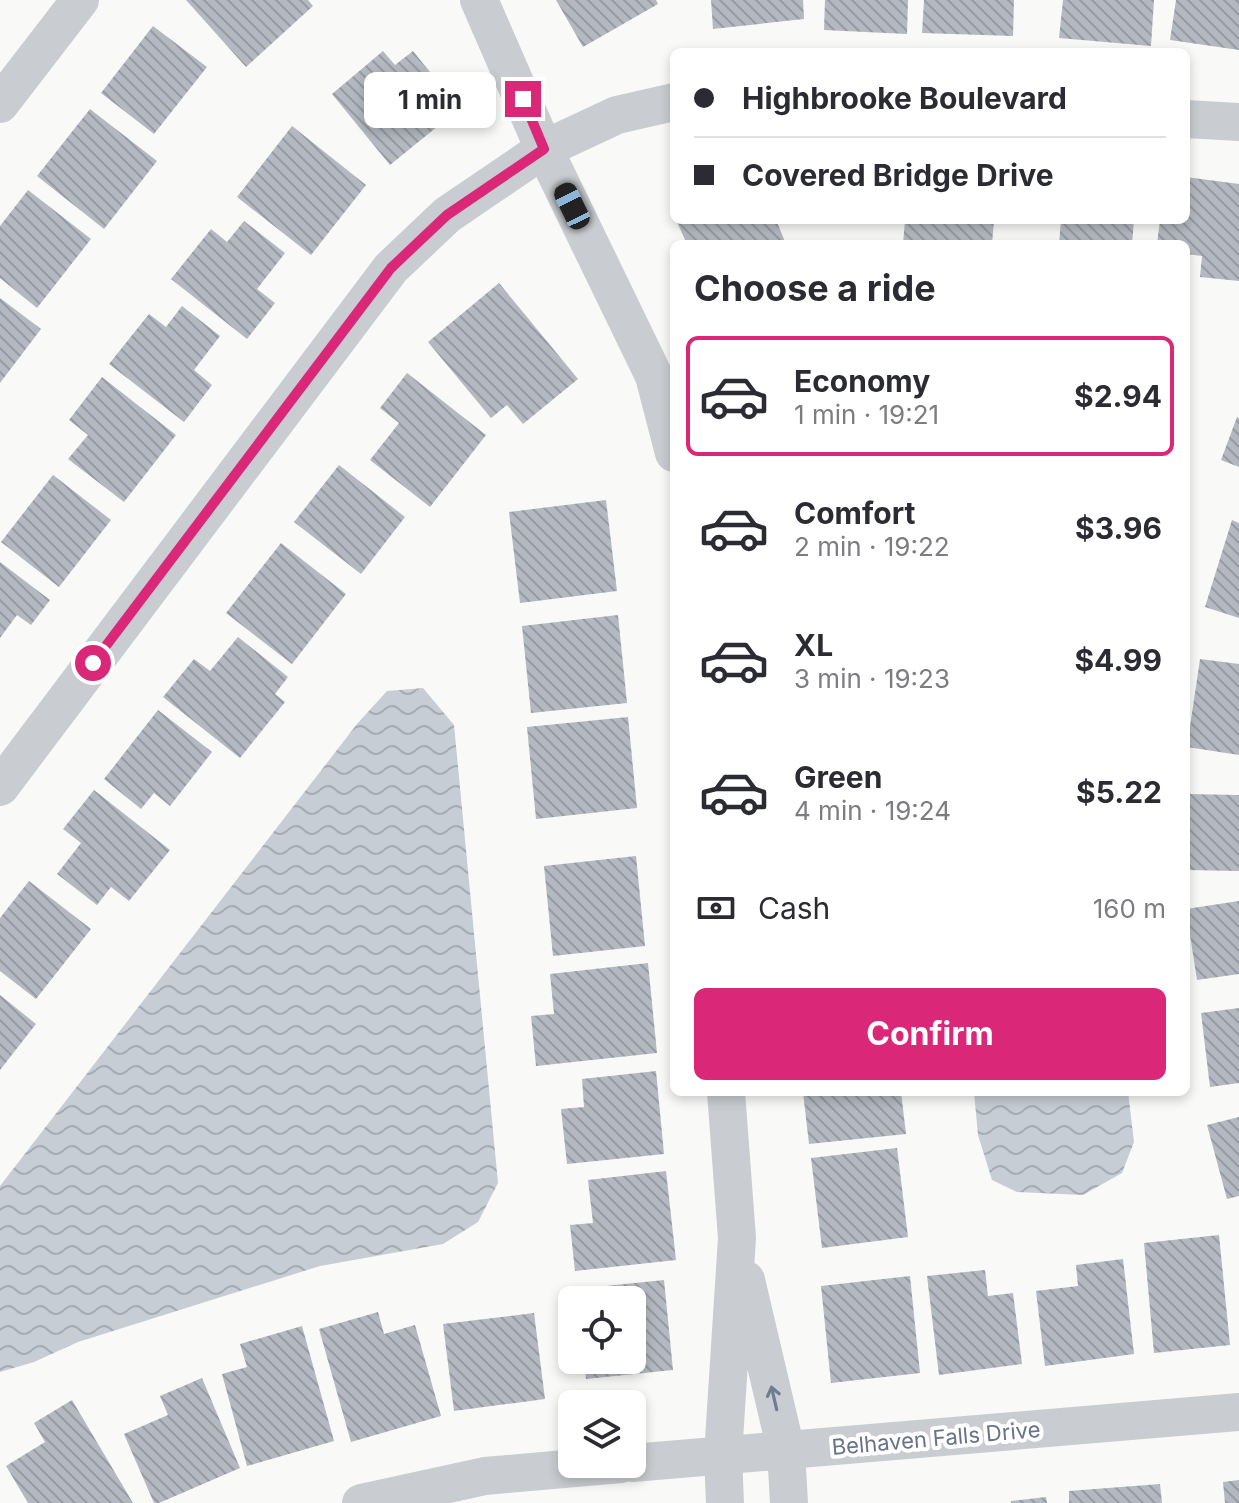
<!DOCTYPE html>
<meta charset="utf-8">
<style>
:root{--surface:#fff;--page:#f2f2f3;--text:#2b2b33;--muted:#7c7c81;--line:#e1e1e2;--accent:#db2777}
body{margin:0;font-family:Inter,sans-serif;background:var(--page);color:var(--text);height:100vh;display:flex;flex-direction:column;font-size:30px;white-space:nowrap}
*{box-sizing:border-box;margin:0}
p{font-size:26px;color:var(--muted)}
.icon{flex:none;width:44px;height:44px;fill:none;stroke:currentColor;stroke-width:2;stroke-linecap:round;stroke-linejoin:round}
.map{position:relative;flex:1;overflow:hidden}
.sheet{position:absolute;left:670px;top:240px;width:520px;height:856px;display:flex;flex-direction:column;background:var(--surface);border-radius:12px;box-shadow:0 4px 12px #0003}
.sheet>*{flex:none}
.guide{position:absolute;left:670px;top:48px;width:520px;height:176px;border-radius:12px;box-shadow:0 4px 12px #0003;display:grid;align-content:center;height:176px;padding:0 24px;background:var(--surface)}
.controls{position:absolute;left:558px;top:1286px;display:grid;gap:16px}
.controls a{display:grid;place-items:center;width:88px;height:88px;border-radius:12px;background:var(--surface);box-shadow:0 4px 12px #0003;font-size:40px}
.end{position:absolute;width:36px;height:36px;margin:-18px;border:10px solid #db2777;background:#fff;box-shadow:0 0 0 4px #fff}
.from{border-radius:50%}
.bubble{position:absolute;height:56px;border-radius:12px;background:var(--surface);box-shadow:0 4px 12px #0003;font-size:26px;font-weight:700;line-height:56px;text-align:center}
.car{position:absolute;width:24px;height:48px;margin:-24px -12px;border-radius:10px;box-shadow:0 0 6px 2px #0007;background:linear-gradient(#222 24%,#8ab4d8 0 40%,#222 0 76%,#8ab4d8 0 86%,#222 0)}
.guide b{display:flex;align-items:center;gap:28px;height:76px;font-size:30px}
.guide b+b{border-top:2px solid var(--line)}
.guide i{width:20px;height:20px;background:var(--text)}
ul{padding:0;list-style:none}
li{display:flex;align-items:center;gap:24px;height:120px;margin:0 16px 12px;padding:0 8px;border:4px solid transparent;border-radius:12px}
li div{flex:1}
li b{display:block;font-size:30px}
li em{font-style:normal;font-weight:700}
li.selected{border-color:var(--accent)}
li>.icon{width:72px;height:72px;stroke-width:1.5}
h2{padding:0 24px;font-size:36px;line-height:96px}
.pay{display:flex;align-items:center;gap:20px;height:88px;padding:0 24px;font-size:30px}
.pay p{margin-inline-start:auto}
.button{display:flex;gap:16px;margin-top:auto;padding:16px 24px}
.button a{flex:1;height:92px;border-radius:12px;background:var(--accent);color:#fff;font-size:32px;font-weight:700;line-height:92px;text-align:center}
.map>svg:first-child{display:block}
.water{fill:url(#water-waves)}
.building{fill:url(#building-back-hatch)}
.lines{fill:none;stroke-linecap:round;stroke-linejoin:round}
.minor{stroke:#c9ccd0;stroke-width:38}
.oneway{stroke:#707c90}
.route{stroke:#db2777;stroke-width:10}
.labels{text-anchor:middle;stroke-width:8;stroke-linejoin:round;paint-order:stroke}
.street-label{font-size:22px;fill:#667389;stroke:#fff}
</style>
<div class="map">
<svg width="1239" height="1503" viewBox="0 0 1239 1503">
<defs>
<pattern id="water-waves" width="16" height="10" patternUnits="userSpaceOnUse" patternTransform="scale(2)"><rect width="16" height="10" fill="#c6cdd4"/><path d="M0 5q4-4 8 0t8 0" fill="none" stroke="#a5abb2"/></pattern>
<pattern id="building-back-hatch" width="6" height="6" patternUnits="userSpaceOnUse" patternTransform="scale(2)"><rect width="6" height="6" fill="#b4b9c1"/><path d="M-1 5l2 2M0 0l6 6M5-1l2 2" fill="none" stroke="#969ba3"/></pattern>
</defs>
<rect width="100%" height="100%" fill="#f9f9f7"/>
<path class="water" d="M423,688l31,37 44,458 -20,39 -35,22 -123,22 -242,76 -44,20 -34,10v-186l357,-462 30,-33z
M974,1092h154l6,50 -12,31 -39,22 -66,-3 -25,-12 -14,-45z"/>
<path class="building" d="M186,0h122l5,6 -67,61z
M556,0h100l2,4 -75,43z
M711,0h92l1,19 -91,10z
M825,0h83l-1,34 -83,-4z
M924,0h90l-1,36 -91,-3z
M1063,0h91l-3,46 -92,-8z
M1176,0h63v50l-69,-10z
M153,26l54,41 -53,67 -53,-41z
M383,51l12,14 18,-14 34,42 -21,17 12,16 -48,39 -58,-71z
M90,109l67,52 -53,68 -67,-53z
M292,126l74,59 -55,70 -74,-58z
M1186,177l53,7v97l-39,-4 2,-21 -16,-2v-10h-29l3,-24h26z
M28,190l63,49 -54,69 -37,-30v-52z
M676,220h100l10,24h-99z
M905,220h89l-2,24 -41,-1v1h-48z
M1061,220h73l-2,24h-73z
M244,221l41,32 -28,36 18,14 -28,36 -76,-60 40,-50 16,13z
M499,283l79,96 -55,45 -16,-19 -16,13 -63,-76z
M0,298l41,31 -41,54z
M182,306l38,30 -26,34 18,15 -28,37 -75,-58 40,-50 17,13z
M407,373l79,62 -56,72 -60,-47 29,-37 -19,-15z
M102,377l74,58 -52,67 -56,-43 20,-24 -19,-15z
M1237,417l2,1v49l-18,-7z
M339,465l66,52 -44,57 -67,-52z
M53,475l58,45 -52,67 -58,-45z
M606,500l11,91 -97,12 -11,-91z
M1232,520l7,3v95l-34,-11z
M281,543l65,51 -54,70 -66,-51z
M0,562l50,38 -19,25 -14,-10 -17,23z
M618,615l9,88 -96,10 -9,-87z
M238,637l50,40 -13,17 10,8 -45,56 -77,-61 31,-38 16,12z
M1200,659l39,5v91l-52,-8z
M158,710l54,42 -42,54 -16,-13 -13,16 -37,-30z
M628,717l9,91 -101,11 -9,-92z
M94,790l76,60 -41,51 -18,-14 -14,18 -40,-31 24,-31 -18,-14z
M1186,794l53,1v76l-53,-1z
M636,856l9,90 -92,10 -9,-90z
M29,881l62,48 -55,70 -36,-28v-53z
M1239,901v73l-42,6 -11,-71z
M648,963l9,90 -121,13 -5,-50 23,-2 -4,-40z
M0,995l36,29 -36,46z
M1239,1008v75l-29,4 -9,-74z
M656,1071l8,83 -97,10 -6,-55 23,-2 -2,-28z
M803,1092h98l5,42 -97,10z
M1239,1117v79l-12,3 -20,-74z
M897,1148l11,89 -86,11 -11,-90z
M666,1171l10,89 -101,11 -5,-46 23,-2 -5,-43z
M1219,1235l11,110 -76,8 -10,-110z
M1123,1259l11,95 -89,12 -9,-75 42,-5 -2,-21z
M985,1270l3,26 25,-3 9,71 -83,11 -12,-99z
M910,1276l10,97 -89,10 -10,-97z
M664,1280l9,90 -87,9 -2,-19h48v-60h-54l-1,-11z
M378,1312l6,22 31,-9 26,91 -90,26 -32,-113z
M534,1313l11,86 -91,12 -11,-87z
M302,1326l32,115 -87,25 -25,-92 25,-7 -7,-23z
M202,1378l38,90 -81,35h-5l-30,-69 44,-19 -8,-19z
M72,1400l61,103h-105l-22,-37 39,-24 -11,-19z
M1239,1480v23h-14l-2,-21z
M1160,1484l2,19h-93v-12z
M1046,1497l1,6h-36v-2z"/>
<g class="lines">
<path class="minor" d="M479,0l65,149 110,227 20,77
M0,104l80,-104
M1186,119l53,3
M0,787l391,-519 56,-53 97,-66 73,-34 57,-13
M746,1280l40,170 3,53
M632,1463l607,-51
M361,1503l124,-27 136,-12
M725,1503l-2,-48 14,-217 -11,-146"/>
</g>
<defs><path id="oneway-shaft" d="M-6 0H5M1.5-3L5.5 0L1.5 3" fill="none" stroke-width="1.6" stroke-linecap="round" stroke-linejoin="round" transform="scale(2)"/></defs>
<use class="oneway" href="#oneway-shaft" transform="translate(774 1398) rotate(-103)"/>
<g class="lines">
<path class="route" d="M93,663l298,-395 56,-53 97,-66 -21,-50"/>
</g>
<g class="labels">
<g class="street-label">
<text transform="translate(936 1438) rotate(-5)" y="8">Belhaven Falls Drive</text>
</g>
</g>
</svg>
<div class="controls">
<a><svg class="icon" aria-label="locate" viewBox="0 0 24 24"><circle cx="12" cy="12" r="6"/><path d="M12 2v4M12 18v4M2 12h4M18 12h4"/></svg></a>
<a><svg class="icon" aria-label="layers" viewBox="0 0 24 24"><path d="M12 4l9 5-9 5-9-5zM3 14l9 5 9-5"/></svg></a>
</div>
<i class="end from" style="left:93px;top:663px"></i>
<i class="end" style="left:523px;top:99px"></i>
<div class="bubble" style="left:364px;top:72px;width:132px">1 min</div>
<i class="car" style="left:572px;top:206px;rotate:334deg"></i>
<div class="guide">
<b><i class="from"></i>Highbrooke Boulevard</b>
<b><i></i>Covered Bridge Drive</b>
</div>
<section class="sheet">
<h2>Choose a ride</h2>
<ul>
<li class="selected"><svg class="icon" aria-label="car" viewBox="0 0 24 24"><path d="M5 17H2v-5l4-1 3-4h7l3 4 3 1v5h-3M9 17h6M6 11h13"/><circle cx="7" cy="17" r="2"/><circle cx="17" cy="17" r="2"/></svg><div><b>Economy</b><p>1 min · 19:21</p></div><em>$2.94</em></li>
<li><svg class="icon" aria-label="car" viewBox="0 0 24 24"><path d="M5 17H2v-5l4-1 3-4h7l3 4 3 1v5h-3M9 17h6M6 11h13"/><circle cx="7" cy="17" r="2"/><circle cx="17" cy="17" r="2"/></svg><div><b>Comfort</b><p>2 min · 19:22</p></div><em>$3.96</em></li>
<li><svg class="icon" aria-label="car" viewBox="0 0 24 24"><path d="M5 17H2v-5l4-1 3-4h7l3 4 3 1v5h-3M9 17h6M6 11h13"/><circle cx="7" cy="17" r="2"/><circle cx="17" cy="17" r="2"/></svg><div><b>XL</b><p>3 min · 19:23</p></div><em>$4.99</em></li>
<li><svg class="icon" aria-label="car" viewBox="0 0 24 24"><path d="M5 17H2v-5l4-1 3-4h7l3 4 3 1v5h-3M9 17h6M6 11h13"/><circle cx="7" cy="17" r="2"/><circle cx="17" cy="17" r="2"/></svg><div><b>Green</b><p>4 min · 19:24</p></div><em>$5.22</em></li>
</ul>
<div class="pay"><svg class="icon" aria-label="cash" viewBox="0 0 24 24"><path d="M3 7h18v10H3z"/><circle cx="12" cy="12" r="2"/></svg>Cash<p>160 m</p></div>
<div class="button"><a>Confirm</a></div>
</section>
</div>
